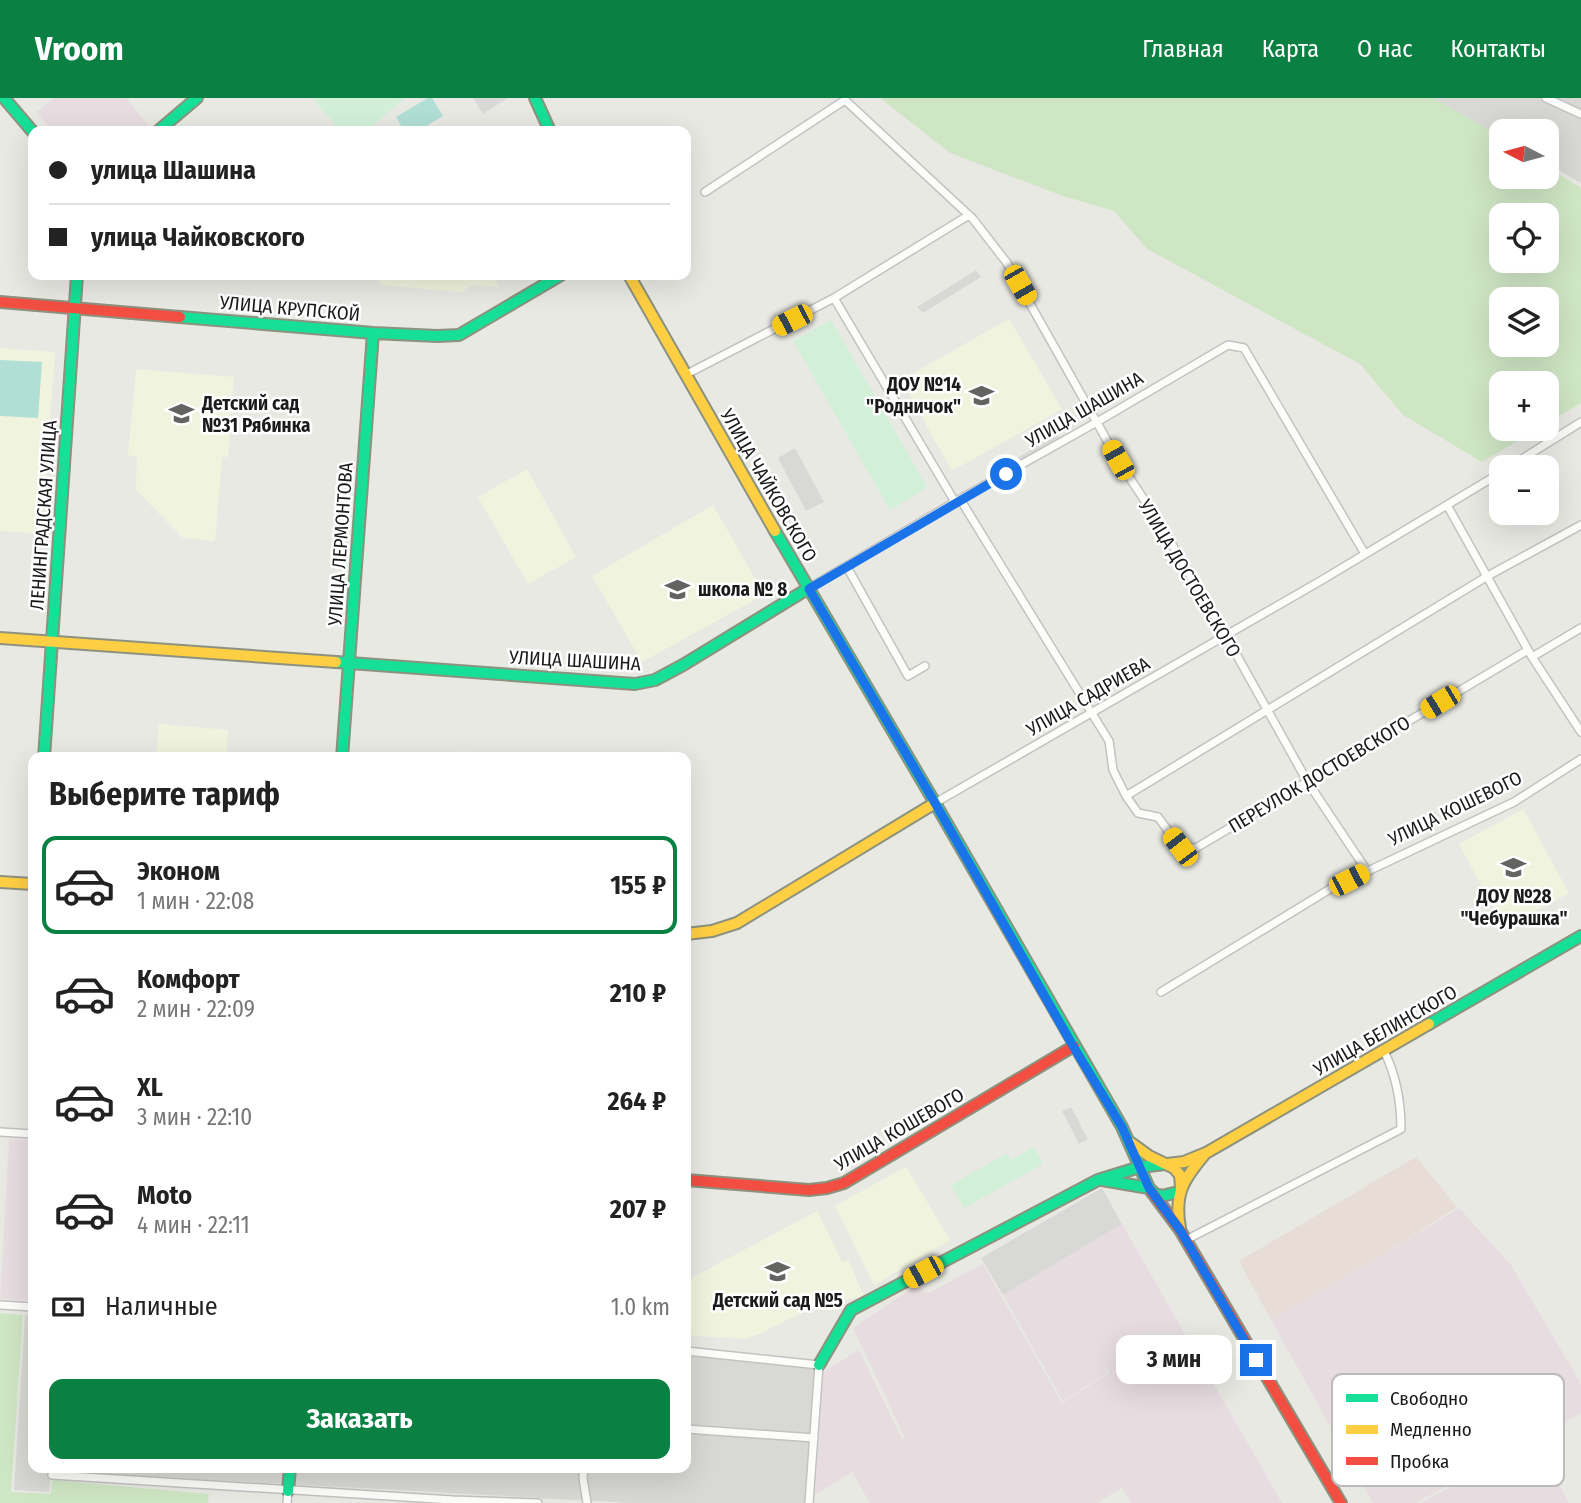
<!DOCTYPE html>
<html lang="ru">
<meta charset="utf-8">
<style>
:root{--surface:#fff;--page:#f6f6f6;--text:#222;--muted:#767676;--line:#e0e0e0;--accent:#0b8043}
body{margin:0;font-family:"Fira Sans Condensed",sans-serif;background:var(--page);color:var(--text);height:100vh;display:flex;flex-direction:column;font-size:26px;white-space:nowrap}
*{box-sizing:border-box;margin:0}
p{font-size:23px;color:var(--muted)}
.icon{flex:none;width:38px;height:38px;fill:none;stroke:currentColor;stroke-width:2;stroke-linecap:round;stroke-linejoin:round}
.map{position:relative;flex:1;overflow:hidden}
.panel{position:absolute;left:28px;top:654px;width:663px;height:721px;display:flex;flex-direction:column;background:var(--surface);border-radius:14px;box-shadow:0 7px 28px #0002}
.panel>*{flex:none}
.guide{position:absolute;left:28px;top:28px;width:663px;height:154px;border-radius:14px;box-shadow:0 7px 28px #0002;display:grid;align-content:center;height:154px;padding:0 21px;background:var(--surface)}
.needle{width:46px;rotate:276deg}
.fabs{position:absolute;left:1489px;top:21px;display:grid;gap:14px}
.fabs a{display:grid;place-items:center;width:70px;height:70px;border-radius:14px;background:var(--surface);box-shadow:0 7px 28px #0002;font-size:35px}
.end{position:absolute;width:32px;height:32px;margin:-16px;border:9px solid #1a73e8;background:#fff;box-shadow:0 0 0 4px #fff}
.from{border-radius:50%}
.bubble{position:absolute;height:49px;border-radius:14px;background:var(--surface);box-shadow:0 7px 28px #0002;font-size:23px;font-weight:700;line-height:49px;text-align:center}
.car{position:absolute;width:21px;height:42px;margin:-21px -10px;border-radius:9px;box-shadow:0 0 5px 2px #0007;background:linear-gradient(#f5c518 24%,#345 0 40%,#f5c518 0 76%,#345 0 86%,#f5c518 0)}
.guide b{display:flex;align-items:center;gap:24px;height:66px;font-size:26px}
.guide b+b{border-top:2px solid var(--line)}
.guide i{width:18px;height:18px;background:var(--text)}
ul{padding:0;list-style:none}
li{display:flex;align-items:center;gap:21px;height:98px;margin:0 14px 10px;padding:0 7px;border:4px solid transparent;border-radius:14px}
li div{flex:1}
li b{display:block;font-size:26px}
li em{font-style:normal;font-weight:700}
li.selected{border-color:var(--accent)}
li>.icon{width:63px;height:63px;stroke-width:1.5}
h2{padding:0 21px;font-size:32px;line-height:84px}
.pay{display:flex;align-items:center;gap:18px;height:77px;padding:0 21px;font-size:26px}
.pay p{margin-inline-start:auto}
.action{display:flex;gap:14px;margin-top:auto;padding:14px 21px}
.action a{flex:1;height:80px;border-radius:14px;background:var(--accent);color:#fff;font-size:28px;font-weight:700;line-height:80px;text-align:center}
header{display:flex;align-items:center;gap:42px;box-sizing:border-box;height:98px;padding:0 35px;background:var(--accent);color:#fff}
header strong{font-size:33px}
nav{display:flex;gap:38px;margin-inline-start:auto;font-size:24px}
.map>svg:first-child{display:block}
.residential{fill:#d8d8d5}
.commercial{fill:#e7dcd6}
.industrial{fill:#e7dde1}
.education{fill:#f0f4de}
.grass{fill:#cfe6c4;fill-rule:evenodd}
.park{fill:#d2f0d8}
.pitch{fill:#b1dfd5}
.parking{fill:#d8d8d6}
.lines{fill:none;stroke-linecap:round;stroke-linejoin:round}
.street-casing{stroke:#c2c2c0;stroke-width:10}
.fast-casing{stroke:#8c927e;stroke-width:14}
.slow-casing{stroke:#8c927e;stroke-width:14}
.jam-casing{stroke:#8c927e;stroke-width:14}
.street{stroke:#fcfcfb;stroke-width:7}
.fast{stroke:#16e098;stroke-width:10}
.slow{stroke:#ffcf43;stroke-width:10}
.jam{stroke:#f24e42;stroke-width:10}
.route{stroke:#1a73e8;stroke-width:9}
.labels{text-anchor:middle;stroke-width:5;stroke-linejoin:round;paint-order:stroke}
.street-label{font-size:19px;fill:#1b1b1b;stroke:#fff}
.poi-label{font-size:19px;font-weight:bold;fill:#1b1b1b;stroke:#fff;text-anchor:start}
.key{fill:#fff;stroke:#bbb;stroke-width:2}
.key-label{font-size:19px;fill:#1b1b1b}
</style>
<header>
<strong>Vroom</strong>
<nav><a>Главная</a><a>Карта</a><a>О нас</a><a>Контакты</a></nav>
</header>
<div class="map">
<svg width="1581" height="1405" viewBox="0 0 1581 1405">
<rect width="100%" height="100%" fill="#e9e9e4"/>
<path class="residential" d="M1432,0h149v85l-34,-19v-33h-45l-1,7z
M25,1217h8v153h653v-114l131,13 -12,136h-175l-579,-32 -2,21 -35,-2z"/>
<path class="commercial" d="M1416,1059l41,50 -81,52 -105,61 -32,-59z"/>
<path class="industrial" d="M54,0h72l23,28 -7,5h-89l-17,-19z
M9,1041l24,1v161l-33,-2z
M1459,1110l52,57 70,119v29l-165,90h-43l-102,-183 105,-61z
M1122,1126l160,279h-151l-9,-15 -25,15h-227l-18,-31 -37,23 8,-123 36,-22 43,89 3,-1 -52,-110 62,-42 14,7 54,-29 79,139 47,-30 -6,-10 4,10 -44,28 -60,-106z
M1534,1342l35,63h-148z"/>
<path class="education" d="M347,177h145l7,12 -28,-2 -9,7 -81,-7 -4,-7z
M1009,221l53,90 -110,62 -51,-91z
M0,250l55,4 -14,182 -41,-3z
M136,271l98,8 -6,80h-6l-7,84 -32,-3 -47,-48 1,-33 -9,-2z
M527,371l49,88 -48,27 -50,-87z
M713,407l43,75 -4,2 8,15 -118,65 -50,-86z
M159,626l69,6 -2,28h-70z
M461,653l59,5v2h-59z
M1523,711l46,84 -64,35 -46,-84z
M906,1069l44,73 -76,45 -39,-79z
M817,1113l25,51 6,-2 16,36 -49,10 -56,28 -15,5 -58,-4v-54z"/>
<path class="grass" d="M880,0h553l34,19 34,21 1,39h45v-10l34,21v215l-34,20v-40h-45v46h36l-56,33 -79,-47 -43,-51 -213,-115 -33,-38 -51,-15 -113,-43zM1502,117h45v46h-45zM1502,201h45v46h-45z
M0,1215l23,2 -12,177 40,2 1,-14 157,14 -1,9h-208z"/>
<path class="park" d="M312,0h93l-39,33h-25z
M831,222l96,167 -37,23 -97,-169z
M1034,1049l9,17 -79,44 -13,-23 56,-32 4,7z"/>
<path class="pitch" d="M428,0h4l11,18 -25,15h-14l-8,-14z
M0,262l42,2 -4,56 -38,-2z"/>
<path class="parking" d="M473,0h33v1l-23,15z
M976,172l5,7 -58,36 -6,-6z
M1058,337l2,4 -57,32 -2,-4z
M795,350l29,54 -18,9 -28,-53z
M1071,1009l17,32 -9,5 -17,-33z
M1102,1090l20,36 -119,71 -22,-37z"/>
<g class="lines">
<defs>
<path id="street" d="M1546,0l35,16
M705,94l140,-92 128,119 34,44 111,197 42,64 66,112 81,145 60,90
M834,200l121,204
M685,277l149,-77 135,-83
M1509,369l72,-45
M960,401l149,242 4,29 13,26 12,17 20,4 22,30 16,1 332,-198
M1447,407l85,152 49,75
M847,469l61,109 17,-10
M809,490l151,-89 137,-77 131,-77 16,3 121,206
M1532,559l49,-29
M1126,698l360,-219 95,-52
M935,705l387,-223 180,-108
M1161,894l169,-103 184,-87 67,-43
M0,1034l33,2
M1186,1142l215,-111c0,-26 -5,-54 -17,-78
M0,1207l33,2
M686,1253l133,14 -10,138
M686,1331l128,9
M53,1370l-1,7 401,25 85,3
M584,1370l-1,10 4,25
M287,1405l1,-12"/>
<path id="fast" d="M4,0l29,34
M535,0l15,33
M158,33l39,-33
M180,219l193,16 64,3 22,-1 102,-60
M775,433l160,272 187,324 27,61
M336,564l299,22 20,-4 28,-15 126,-77
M44,660l33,-483
M342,660l31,-425
M1429,926l152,-88
M1102,1082l47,8 6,6 7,2 16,-4
M819,1267l32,-55 247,-130 42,-13 25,-3
M288,1393l2,-23"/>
<path id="slow" d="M629,177l146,256
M0,540l336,24
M0,784l33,2
M686,836l26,-3 25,-8 198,-120
M1131,1045l18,13 25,12 6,7 1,12
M1167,1066l17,-2 22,-9 223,-129
M1180,1130c-6,-34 3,-48 24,-73"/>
<path id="jam" d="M0,204l180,15
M686,1082l123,10 18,-2 17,-5 230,-137
M1151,1093l29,39 161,273"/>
</defs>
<use href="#street" class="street-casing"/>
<use href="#fast" class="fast-casing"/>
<use href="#slow" class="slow-casing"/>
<use href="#jam" class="jam-casing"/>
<use href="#street" class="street"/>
<use href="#fast" class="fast"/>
<use href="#slow" class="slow"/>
<use href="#jam" class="jam"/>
</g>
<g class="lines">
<path class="route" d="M1006,376l-197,115 126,214 138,243 49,81 27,61 31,42 76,130"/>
</g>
<defs>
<symbol id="school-bare" viewBox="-9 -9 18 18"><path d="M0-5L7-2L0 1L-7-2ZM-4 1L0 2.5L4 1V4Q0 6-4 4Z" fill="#636361" stroke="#fff" stroke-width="2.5" paint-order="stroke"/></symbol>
</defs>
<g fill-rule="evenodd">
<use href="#school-bare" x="964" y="280" width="35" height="35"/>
<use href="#school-bare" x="164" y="298" width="35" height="35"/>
<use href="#school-bare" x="660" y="474" width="35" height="35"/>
<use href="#school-bare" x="1496" y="752" width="35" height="35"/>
<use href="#school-bare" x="760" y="1156" width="35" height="35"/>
</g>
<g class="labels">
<g class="street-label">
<text transform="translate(290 210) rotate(5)" y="7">УЛИЦА КРУПСКОЙ</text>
<text transform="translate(1084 311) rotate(-30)" y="7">УЛИЦА ШАШИНА</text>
<text transform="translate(769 387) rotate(60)" y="7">УЛИЦА ЧАЙКОВСКОГО</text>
<text transform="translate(43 417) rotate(-86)" y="7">ЛЕНИНГРАДСКАЯ УЛИЦА</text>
<text transform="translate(340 446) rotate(-86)" y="7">УЛИЦА ЛЕРМОНТОВА</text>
<text transform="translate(1190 480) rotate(59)" y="7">УЛИЦА ДОСТОЕВСКОГО</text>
<text transform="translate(575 562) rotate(3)" y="7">УЛИЦА ШАШИНА</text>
<text transform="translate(1088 598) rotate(-30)" y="7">УЛИЦА САДРИЕВА</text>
<text transform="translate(1319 676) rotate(-31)" y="7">ПЕРЕУЛОК ДОСТОЕВСКОГО</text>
<text transform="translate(1455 710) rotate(-26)" y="7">УЛИЦА КОШЕВОГО</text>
<text transform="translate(1385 932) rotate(-30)" y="7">УЛИЦА БЕЛИНСКОГО</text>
<text transform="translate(899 1031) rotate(-30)" y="7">УЛИЦА КОШЕВОГО</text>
</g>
<g class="poi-label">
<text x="961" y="293" text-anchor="end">ДОУ №14<tspan x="961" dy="22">"Родничок"</tspan></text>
<text x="202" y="312">Детский сад<tspan x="202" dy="22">№31 Рябинка</tspan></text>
<text x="698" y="498">школа № 8</text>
<text x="1514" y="805" text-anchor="middle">ДОУ №28<tspan x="1514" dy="22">"Чебурашка"</tspan></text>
<text x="778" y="1209" text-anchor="middle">Детский сад №5</text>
</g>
</g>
<rect x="1332" y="1276" width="232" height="112" rx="10" class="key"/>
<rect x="1346" y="1296" width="32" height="8" fill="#16e098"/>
<rect x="1346" y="1327" width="32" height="9" fill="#ffcf43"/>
<rect x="1346" y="1359" width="32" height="8" fill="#f24e42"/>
<g class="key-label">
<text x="1390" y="1307">Свободно</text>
<text x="1390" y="1338">Медленно</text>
<text x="1390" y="1370">Пробка</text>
</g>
</svg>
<div class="fabs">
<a><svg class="needle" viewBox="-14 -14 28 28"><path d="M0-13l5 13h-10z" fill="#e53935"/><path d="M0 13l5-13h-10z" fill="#767676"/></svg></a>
<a><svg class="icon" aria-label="locate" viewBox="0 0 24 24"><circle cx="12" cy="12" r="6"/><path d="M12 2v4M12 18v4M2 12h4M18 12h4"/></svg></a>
<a><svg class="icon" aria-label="layers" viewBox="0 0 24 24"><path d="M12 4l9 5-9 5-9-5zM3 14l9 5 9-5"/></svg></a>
<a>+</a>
<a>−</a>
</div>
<i class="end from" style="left:1006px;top:376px"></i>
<i class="end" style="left:1256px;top:1262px"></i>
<div class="bubble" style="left:1116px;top:1237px;width:116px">3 мин</div>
<i class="car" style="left:1020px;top:187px;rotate:150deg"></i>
<i class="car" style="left:792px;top:222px;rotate:243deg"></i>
<i class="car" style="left:1118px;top:362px;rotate:331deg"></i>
<i class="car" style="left:1440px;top:604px;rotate:239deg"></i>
<i class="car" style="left:1180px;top:749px;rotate:323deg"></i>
<i class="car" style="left:1349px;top:782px;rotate:63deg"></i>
<i class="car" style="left:923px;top:1174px;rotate:242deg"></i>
<div class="guide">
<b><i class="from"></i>улица Шашина</b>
<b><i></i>улица Чайковского</b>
</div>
<section class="panel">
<h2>Выберите тариф</h2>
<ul>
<li class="selected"><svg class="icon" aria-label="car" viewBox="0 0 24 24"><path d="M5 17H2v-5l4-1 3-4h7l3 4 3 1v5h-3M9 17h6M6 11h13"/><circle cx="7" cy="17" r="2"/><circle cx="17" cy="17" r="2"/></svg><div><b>Эконом</b><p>1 мин · 22:08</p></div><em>155 ₽</em></li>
<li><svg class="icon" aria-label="car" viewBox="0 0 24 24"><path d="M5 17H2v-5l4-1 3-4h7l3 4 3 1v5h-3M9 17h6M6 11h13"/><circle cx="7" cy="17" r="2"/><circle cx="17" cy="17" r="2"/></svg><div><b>Комфорт</b><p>2 мин · 22:09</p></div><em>210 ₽</em></li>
<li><svg class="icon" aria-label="car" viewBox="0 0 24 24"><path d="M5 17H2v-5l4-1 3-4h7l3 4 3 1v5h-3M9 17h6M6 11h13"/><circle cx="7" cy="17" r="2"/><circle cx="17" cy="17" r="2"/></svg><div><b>XL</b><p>3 мин · 22:10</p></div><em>264 ₽</em></li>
<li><svg class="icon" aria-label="car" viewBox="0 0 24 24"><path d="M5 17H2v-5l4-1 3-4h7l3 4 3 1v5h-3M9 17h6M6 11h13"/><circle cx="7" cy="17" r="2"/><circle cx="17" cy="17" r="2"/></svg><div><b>Moto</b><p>4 мин · 22:11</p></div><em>207 ₽</em></li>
</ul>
<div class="pay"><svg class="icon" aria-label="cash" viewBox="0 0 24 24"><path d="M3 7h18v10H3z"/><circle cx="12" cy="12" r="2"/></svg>Наличные<p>1.0 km</p></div>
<div class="action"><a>Заказать</a></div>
</section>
</div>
